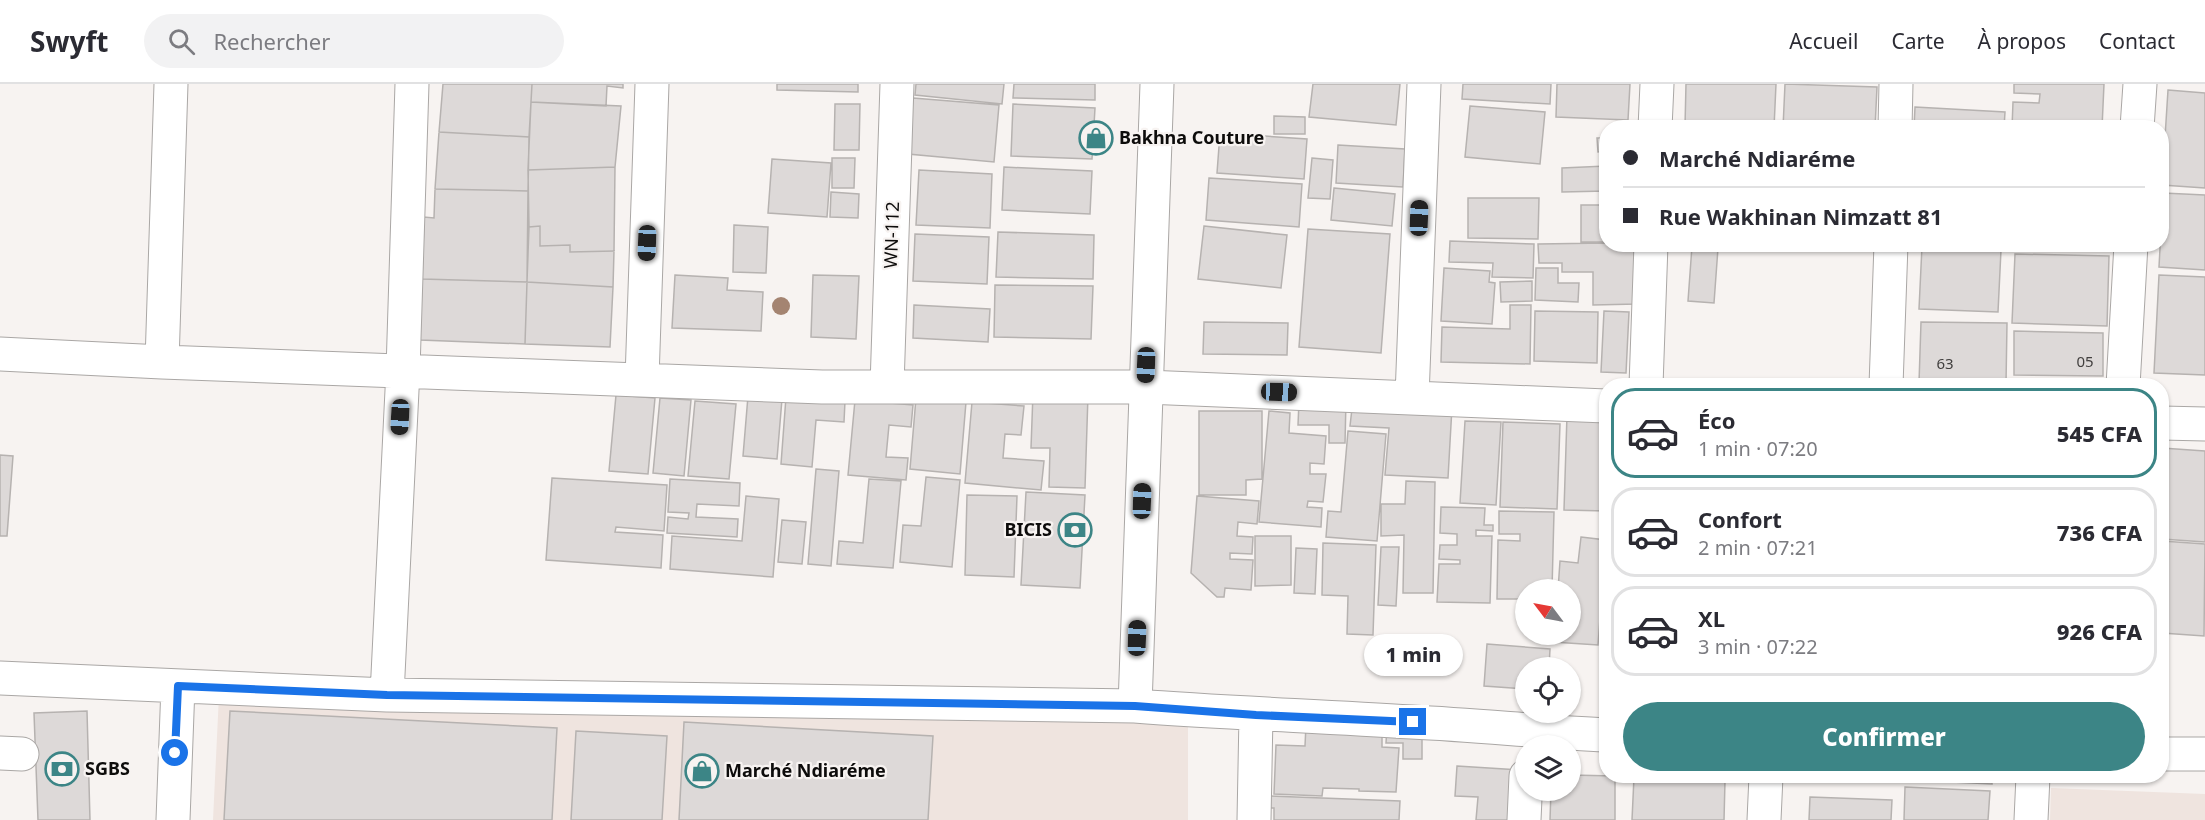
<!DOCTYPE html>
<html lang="fr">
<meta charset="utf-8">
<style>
:root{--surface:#fff;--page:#f2f2f3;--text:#2b2b33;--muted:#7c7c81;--line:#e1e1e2;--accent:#3c8586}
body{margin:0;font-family:"Noto Sans",sans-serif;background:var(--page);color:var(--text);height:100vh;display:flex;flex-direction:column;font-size:22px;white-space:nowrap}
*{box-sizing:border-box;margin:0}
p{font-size:20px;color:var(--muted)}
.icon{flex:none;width:33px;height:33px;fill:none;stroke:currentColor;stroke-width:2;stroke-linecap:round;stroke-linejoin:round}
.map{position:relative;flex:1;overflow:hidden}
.details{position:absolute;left:1599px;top:294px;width:570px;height:405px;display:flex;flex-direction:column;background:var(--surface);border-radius:24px;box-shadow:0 2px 4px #0004}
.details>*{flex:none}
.top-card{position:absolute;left:1599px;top:36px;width:570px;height:132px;border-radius:24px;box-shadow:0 2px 4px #0004;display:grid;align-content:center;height:132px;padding:0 24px;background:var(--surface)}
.needle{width:39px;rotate:302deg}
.tools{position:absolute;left:1515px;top:495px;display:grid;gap:12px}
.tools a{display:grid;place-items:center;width:66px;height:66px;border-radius:50%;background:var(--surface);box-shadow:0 2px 4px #0004;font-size:30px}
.end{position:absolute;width:27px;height:27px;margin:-14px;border:8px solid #1a73e8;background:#fff;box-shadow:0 0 0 3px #fff}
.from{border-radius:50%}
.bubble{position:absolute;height:42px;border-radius:21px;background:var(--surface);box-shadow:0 2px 4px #0004;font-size:20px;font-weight:800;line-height:42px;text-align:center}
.car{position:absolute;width:18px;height:36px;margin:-18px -9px;border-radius:8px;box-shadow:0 0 4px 2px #0007;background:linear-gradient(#222 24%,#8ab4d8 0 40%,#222 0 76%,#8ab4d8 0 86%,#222 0)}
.top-card b{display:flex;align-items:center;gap:21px;height:57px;font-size:22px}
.top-card b+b{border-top:2px solid var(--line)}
.top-card i{width:15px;height:15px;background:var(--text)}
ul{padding:10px 0 0;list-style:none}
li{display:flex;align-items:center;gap:18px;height:90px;margin:0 12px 9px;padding:0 12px;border:3px solid var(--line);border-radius:24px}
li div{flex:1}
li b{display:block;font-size:22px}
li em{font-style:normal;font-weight:800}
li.active{border-color:var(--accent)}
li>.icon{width:54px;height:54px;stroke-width:1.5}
.button{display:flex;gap:12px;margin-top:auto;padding:12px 24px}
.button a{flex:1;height:69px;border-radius:36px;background:var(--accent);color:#fff;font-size:24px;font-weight:800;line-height:69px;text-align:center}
header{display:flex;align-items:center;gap:36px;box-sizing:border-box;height:84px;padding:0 30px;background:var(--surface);border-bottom:2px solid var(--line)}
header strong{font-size:28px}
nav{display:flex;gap:33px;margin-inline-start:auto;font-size:21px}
.search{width:420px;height:54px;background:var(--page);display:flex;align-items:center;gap:15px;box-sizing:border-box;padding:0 21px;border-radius:33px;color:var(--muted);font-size:22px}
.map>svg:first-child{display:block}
.built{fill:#efe4df}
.building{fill:#ddd9d8;stroke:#b6b2b0;stroke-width:1.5}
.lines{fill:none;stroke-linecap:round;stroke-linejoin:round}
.minor-casing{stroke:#aaa7a5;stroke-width:35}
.minor{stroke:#fff;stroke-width:33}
.tree{fill:#a48471}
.route{stroke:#1a73e8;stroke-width:8}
.labels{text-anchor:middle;stroke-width:4.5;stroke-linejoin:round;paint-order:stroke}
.number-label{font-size:15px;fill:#413f3e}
.poi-label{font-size:18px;font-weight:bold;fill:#0d0c0b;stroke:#f7f3f1;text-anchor:start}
.street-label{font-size:18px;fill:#0d0c0b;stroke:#f7f3f1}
</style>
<header>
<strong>Swyft</strong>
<div class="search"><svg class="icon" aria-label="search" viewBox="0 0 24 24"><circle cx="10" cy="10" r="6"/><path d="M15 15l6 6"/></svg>Rechercher</div>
<nav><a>Accueil</a><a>Carte</a><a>À propos</a><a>Contact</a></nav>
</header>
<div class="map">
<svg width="2205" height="736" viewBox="0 0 2205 736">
<rect width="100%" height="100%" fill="#f7f3f1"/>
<path class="built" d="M219,611l969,27v98h-975z
M2051,704l154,6v26h-155z"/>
<path class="building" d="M443,0h89l-3,53 -90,-5z
M532,0h91v4l-16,-2 -1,20 -75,-4z
M777,0h81v8l-81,-2z
M916,0h88l-2,20 -87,-9z
M1014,0h81v16l-82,-2z
M1313,0h87l-4,41 -87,-8z
M1463,0h88l-1,20 -88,-5z
M1557,0h73l-2,36 -72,-3z
M1686,0h90l-2,44 -89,-2z
M1785,0l92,3 -2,41h-92z
M2014,0h90l-2,44h-52v-6h-14l-1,6h-23l1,-26 26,1 1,-9 -26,-1z
M2168,6l37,3v95l-43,-3z
M913,14l86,7 -5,57 -86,-8z
M531,18l90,4 -6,61 -87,3z
M835,20h25l-1,46h-25z
M1013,20l82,4 -3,51 -81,-3z
M1470,22l75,6 -5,52 -75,-7z
M1915,23l90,5 -1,16h-90z
M1274,32l31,1v17h-31z
M439,48l90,5 -1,54 -93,-2z
M1220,49l87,6 -3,40 -87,-6z
M1597,54h9v13l-8,1z
M1338,61l67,4 -2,38 -67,-4z
M832,74h23l-1,30h-22z
M1312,74l21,2 -3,39 -22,-1z
M772,75l59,4 -4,54 -59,-4z
M1606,82v25l-44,1v-24z
M615,83l-1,84 -44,1v-7l-30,1v-20l-11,1 -1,-57z
M1004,83l88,4 -2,43 -88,-4z
M919,86l73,4 -2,54 -74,-3z
M1209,94l93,6 -3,43 -93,-7z
M1334,104l61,6 -3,32 -61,-6z
M435,105l93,2 -1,91 -105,-3 2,-62 10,1z
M831,108l28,2 -1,24 -28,-1z
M2163,109l42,2v75l-46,-3z
M1468,114h71l-1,41 -70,-1z
M1581,121h25v37h-25z
M734,141l34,2 -2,46 -33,-1z
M540,142v20l30,-1v7l44,-1 -1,36 -86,-5 2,-55z
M1204,142l83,9 -6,53 -83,-9z
M1308,145l82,5 -9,119 -82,-6z
M998,148l96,3 -1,44 -97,-2z
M915,150l74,3 -2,47 -74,-3z
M1450,157l84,3 -1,34 -41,-1 1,-14 -44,-1z
M1606,159l31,1v60l-44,1v-33h-31v-9h-23l-1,-19z
M2016,160h89v5l-89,-3z
M1692,162l26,2 -4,55 -26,-2z
M1922,162l79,4 -3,62 -79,-3z
M2015,170l94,2 -2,70 -95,-3z
M1444,184l46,3 -1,11 6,1 -3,41 -51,-3z
M1536,184h22v15h21l-1,19 -43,-2z
M675,191l53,3 -1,12 36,2 -2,39 -89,-3z
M813,191l46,1 -3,63 -45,-2z
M2159,191l46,2v98l-51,-2z
M422,195l105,3 -2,62 -105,-4z
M1532,197v20l-31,1 -1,-20z
M527,198l86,5 -3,60 -85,-3z
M995,201l98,1 -2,53 -97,-2z
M914,221l76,4 -2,33 -75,-4z
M1510,221h21l-1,59 -89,-2 1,-35 68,2z
M1535,227l63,1 -1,51 -63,-2z
M1604,227l25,1 -3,61 -25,-1z
M1204,238l84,1 -1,32 -84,-1z
M1921,238l86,1 -1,61 -87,-1z
M2014,247l89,2v43l-89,-1z
M749,300l34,3 -6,72 -34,-3z
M1033,309l55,2 -3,93 -36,-1 1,-39h-19z
M616,311l39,3 -7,76 -39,-3z
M786,313l59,4 -1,21 -28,-2 -4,47 -31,-3z
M660,314l31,2 -7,76 -31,-3z
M916,314l50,4 -6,72 -50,-5z
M855,316l58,5 -2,22 -22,-2 -3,32 22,1 -2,22 -58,-5z
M1346,316l-1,43h-16v-18h-31l1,-24z
M1353,316l99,7 -4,71 -63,-3 4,-47 -39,-2z
M695,317l41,3 -7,75 -41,-3z
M972,318l52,4 -3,29 -16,-1 -2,24 41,3 -3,29 -76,-7z
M1199,327h63v68l-16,1v15h-47z
M1269,327l21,2 -1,20 37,3 -2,28 -14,-1v11h16l-3,28 -15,-1 -1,6 15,1 -1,19 -62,-5z
M1567,331l39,1v95l-42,-1z
M1465,337l36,1 -5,83 -36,-2z
M1503,338l57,2 -3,85 -57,-2z
M1348,347l38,3 -9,107 -51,-4 2,-26 13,1z
M2162,364l43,3v91l-43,-3z
M0,371l13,1 -6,80h-7z
M816,385l23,2 -8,95 -23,-2z
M926,393l34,3 -8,87 -52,-5 3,-37 18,1z
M552,394l115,7 -3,46 -48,-4 -1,5 48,3 -2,33 -115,-8z
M670,395l70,4 -1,23 -42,-2 -1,13 42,2 -1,18 -70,-4 1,-16 20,2 1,-6 -21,-1z
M869,395l32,2 -8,87 -56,-4 2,-23 24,2z
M1406,397l29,1 -2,111h-30l1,-58 -23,1v-32h24z
M1026,408l59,3 -5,93 -59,-3z
M967,411l50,1 -3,81 -49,-2z
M746,412l33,3 -6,78 -103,-8 2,-33 70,5z
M1197,412l62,5 -2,23 -19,-2 -1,14 16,1 -1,17 -22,-1v6l23,1 -2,30 -26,-2 -1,9h-7l-26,-24z
M1441,423l44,1 -1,17h9v6l-17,-1v6h16l-2,67 -53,-1 2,-38h21v-4l-21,-1 1,-14h17v-11l-17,-1z
M1499,427l55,1 -2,78h-26v9h-29l1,-59 22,1v-7h-21z
M782,436l24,2 -4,42 -24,-2z
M1255,452h36v49l-36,1z
M1581,453l25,3 -8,105 -45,-3 1,-8h16v-44h-12l2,-29 18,2z
M2162,457l43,3 -1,92 -42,-3z
M1323,459l53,2 -3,90 -26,-1 1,-38 -26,-1z
M1381,463h18l-3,59 -18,-1z
M1296,464l21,1 -2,45 -21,-1z
M1487,560l63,5 -1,19h-23v21l-42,-3z
M87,627l3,109h-52l-4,-107z
M230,627l327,17 -5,92h-328z
M684,638l249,14 -5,84h-249z
M1306,641l76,2v20l17,1 -3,44 -37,-1v-2l-36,-1 -1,8 -48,-2 2,-49 29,1z
M1387,643h35v32h-19v-16h-17z
M576,647l91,5 -5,84h-91z
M1457,682l63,4 -4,50h-40l2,-23 -23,-1z
M1570,691l45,1v44h-65l1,-30h19z
M1911,692h81v8l-82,-4z
M1634,693l91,4 -1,39h-92z
M1905,703l85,4 -2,29h-84z
M1269,712l131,5 -1,19h-125v-12h-6z
M1810,713l82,3 -1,20h-82z"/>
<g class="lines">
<defs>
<path id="minor" d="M1655,44l2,-44
M1895,44l1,-44
M2137,44l3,-44
M0,270l162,8 660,25h324l460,19
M162,278l9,-278
M642,295l10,-295
M887,302l10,-302
M1646,302l5,-142
M1886,302l5,-142
M2123,302l8,-142
M1412,313l12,-313
M2162,339l43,1
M0,594l387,17 748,11c92,7 184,10 277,16 65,3 129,10 194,13
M387,611l16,-325 9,-286
M1135,622l22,-622
M0,669l22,1
M2162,670h43
M173,736l5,-134
M1254,736l2,-105
M1524,736l2,-44
M1764,736l2,-44
M2031,736l2,-44"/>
</defs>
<use href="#minor" class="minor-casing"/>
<use href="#minor" class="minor"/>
</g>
<circle class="tree" cx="781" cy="222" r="9"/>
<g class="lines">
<path class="route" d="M175,669l3,-67 209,9 748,11 121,9 157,7"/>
</g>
<defs>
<symbol id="shop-ring" viewBox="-11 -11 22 22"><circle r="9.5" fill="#f7f3f1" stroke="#3c8586" stroke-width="1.5"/><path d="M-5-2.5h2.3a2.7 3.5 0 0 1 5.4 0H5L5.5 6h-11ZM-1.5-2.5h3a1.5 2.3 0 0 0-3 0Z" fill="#3c8586"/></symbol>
<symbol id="bank-ring" viewBox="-11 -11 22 22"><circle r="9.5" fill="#f7f3f1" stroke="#3c8586" stroke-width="1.5"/><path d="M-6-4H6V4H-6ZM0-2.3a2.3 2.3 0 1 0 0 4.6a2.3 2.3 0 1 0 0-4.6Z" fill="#3c8586"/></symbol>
</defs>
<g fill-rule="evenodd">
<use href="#shop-ring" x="1077" y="35" width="38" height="38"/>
<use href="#bank-ring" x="1056" y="427" width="38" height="38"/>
<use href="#bank-ring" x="43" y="666" width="38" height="38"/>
<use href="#shop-ring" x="683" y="668" width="38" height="38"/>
</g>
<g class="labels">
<g class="number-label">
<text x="2085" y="283">05</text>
<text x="1945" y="285">63</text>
</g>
<g class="poi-label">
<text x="1119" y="60">Bakhna Couture</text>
<text x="1052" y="452" text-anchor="end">BICIS</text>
<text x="85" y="691">SGBS</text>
<text x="725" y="693">Marché Ndiaréme</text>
</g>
<g class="street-label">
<text transform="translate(892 151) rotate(-88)" y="6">WN-112</text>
</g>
</g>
</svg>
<div class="tools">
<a><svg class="needle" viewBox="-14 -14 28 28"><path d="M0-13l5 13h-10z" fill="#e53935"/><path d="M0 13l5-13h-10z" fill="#7c7c81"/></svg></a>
<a><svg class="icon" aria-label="locate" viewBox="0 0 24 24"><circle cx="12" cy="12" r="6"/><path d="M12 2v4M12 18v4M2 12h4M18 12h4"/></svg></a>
<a><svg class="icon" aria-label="layers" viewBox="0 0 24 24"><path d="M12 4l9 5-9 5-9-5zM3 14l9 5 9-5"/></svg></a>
</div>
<i class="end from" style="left:175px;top:669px"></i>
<i class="end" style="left:1413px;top:638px"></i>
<div class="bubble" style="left:1364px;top:550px;width:99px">1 min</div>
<i class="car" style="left:1419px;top:134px;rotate:2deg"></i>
<i class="car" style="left:647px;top:159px;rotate:182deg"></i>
<i class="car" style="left:1146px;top:281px;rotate:182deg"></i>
<i class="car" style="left:1279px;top:308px;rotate:92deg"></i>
<i class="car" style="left:400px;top:333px;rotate:183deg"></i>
<i class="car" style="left:1142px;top:417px;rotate:2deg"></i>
<i class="car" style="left:1137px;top:554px;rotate:2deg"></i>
<div class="top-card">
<b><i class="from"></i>Marché Ndiaréme</b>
<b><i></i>Rue Wakhinan Nimzatt 81</b>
</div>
<section class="details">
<ul>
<li class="active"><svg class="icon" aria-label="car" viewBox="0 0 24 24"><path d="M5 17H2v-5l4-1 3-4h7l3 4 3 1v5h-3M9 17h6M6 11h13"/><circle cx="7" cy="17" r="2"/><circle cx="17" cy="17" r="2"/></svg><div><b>Éco</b><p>1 min · 07:20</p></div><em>545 CFA</em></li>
<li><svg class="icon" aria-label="car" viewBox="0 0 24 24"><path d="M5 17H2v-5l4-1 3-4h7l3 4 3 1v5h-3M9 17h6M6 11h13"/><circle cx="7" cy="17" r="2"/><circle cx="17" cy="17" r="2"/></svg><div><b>Confort</b><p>2 min · 07:21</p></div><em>736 CFA</em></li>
<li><svg class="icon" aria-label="car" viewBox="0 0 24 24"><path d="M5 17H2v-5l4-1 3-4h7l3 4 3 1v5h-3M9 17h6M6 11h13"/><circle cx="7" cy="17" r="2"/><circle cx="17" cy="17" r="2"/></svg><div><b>XL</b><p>3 min · 07:22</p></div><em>926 CFA</em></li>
</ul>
<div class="button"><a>Confirmer</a></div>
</section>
</div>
